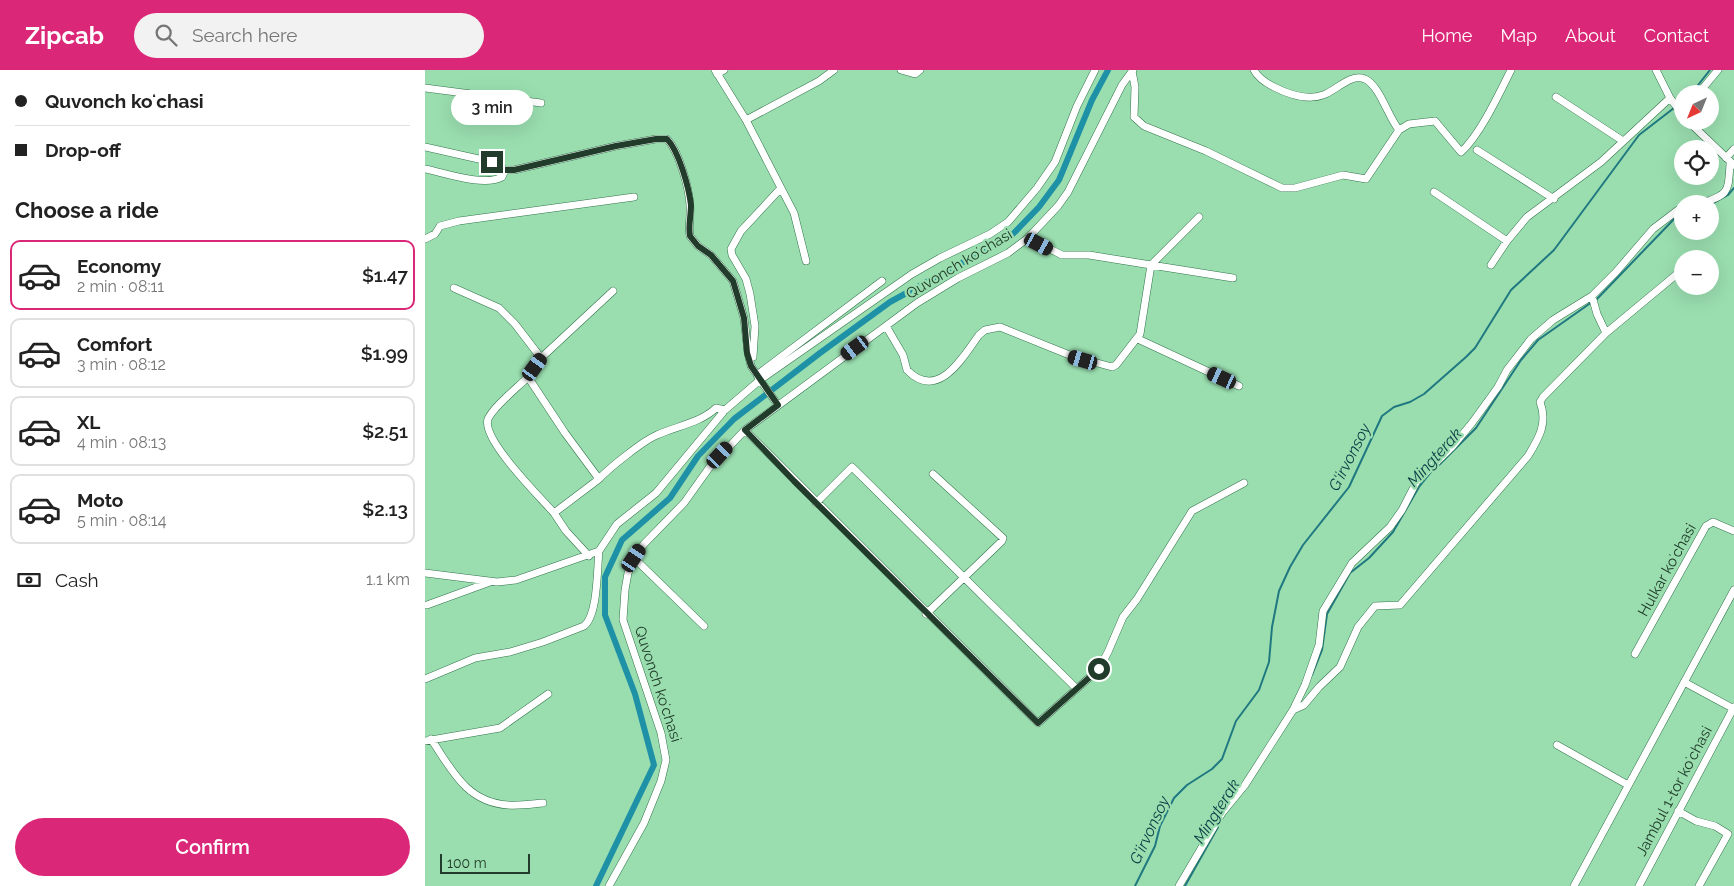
<!DOCTYPE html>
<meta charset="utf-8">
<style>
:root{--surface:#fff;--page:#f2f2f2;--text:#222;--muted:#767676;--line:#e0e0e0;--accent:#db2777}
body{margin:0;font-family:Raleway,sans-serif;background:var(--page);color:var(--text);height:100vh;display:flex;flex-direction:column;font-size:19px;white-space:nowrap}
*{box-sizing:border-box;margin:0}
p{font-size:16px;color:var(--muted)}
.icon{flex:none;width:28px;height:28px;fill:none;stroke:currentColor;stroke-width:2;stroke-linecap:round;stroke-linejoin:round}
.map{position:relative;flex:1;overflow:hidden}
.panel{display:flex;flex-direction:column;background:var(--surface);width:425px}
.panel>*{flex:none}
.hud{display:grid;align-content:center;height:110px;padding:0 15px;background:var(--surface)}
.needle{width:32px;rotate:223deg}
.fabs{position:absolute;left:1249px;top:15px;display:grid;gap:10px}
.fabs a{display:grid;place-items:center;width:45px;height:45px;border-radius:50%;background:var(--surface);box-shadow:0 5px 20px #0002;font-size:25px}
.scale{position:absolute;left:15px;bottom:12px;width:90px;box-sizing:border-box;padding-left:5px;border:2px solid #213c2a;border-top:0;font-size:14px;line-height:18px;white-space:nowrap;color:#213c2a;-webkit-text-stroke:4px #9adeaf;paint-order:stroke}
.end{position:absolute;width:22px;height:22px;margin:-11px;border:6px solid #213c2a;background:#fff;box-shadow:0 0 0 2px #fff}
.from{border-radius:50%}
.bubble{position:absolute;height:35px;border-radius:18px;background:var(--surface);box-shadow:0 5px 20px #0002;font-size:16px;font-weight:600;line-height:35px;text-align:center}
.car{position:absolute;width:15px;height:30px;margin:-15px -8px;border-radius:6px;box-shadow:0 0 4px 1px #0007;background:linear-gradient(#222 24%,#8ab4d8 0 40%,#222 0 76%,#8ab4d8 0 86%,#222 0)}
.hud b{display:flex;align-items:center;gap:18px;height:48px;font-size:19px}
.hud b+b{border-top:1px solid var(--line)}
.hud i{width:12px;height:12px;background:var(--text)}
ul{padding:0;list-style:none}
li{display:flex;align-items:center;gap:15px;height:70px;margin:0 10px 8px;padding:0 5px;border:2px solid var(--line);border-radius:10px}
li div{flex:1}
li b{display:block;font-size:19px}
li em{font-style:normal;font-weight:600}
li.selected{border-color:var(--accent)}
li>.icon{width:45px;height:45px;stroke-width:1.5}
h2{padding:0 15px;font-size:22px;line-height:60px}
.pay{display:flex;align-items:center;gap:12px;height:55px;padding:0 15px;font-size:19px}
.pay p{margin-inline-start:auto}
.primary-button{display:flex;gap:10px;margin-top:auto;padding:10px 15px}
.primary-button a{flex:1;height:58px;border-radius:30px;background:var(--accent);color:#fff;font-size:20px;font-weight:600;line-height:58px;text-align:center}
header{display:flex;align-items:center;gap:30px;box-sizing:border-box;height:70px;padding:0 25px;background:var(--accent);color:#fff}
header strong{font-size:24px}
nav{display:flex;gap:28px;margin-inline-start:auto;font-size:18px}
.search{width:350px;height:45px;background:var(--page);display:flex;align-items:center;gap:12px;box-sizing:border-box;padding:0 18px;border-radius:28px;color:var(--muted);font-size:19px}
main{display:flex;flex:1;min-height:0}
.map>svg:first-child{display:block}
.lines{fill:none;stroke-linecap:round;stroke-linejoin:round}
.stream{stroke:#207881;stroke-width:2}
.canal{stroke:#1f91a6;stroke-width:6}
.street-casing{stroke:#31744b;stroke-width:8}
.street{stroke:#fff;stroke-width:7}
.route{stroke:#213c2a;stroke-width:6}
.labels{text-anchor:middle;stroke-width:4.5;stroke-linejoin:round;paint-order:stroke}
.street-label{font-size:15px;fill:#213c2a;stroke:#9adeaf}
.water-label{font-size:16px;font-style:italic;fill:#0a3b44;stroke:#9adeaf}
</style>
<header>
<strong>Zipcab</strong>
<div class="search"><svg class="icon" aria-label="search" viewBox="0 0 24 24"><circle cx="10" cy="10" r="6"/><path d="M15 15l6 6"/></svg>Search here</div>
<nav><a>Home</a><a>Map</a><a>About</a><a>Contact</a></nav>
</header>
<main>
<section class="panel">
<div class="hud">
<b><i class="from"></i>Quvonch koʻchasi</b>
<b><i></i>Drop-off</b>
</div>
<h2>Choose a ride</h2>
<ul>
<li class="selected"><svg class="icon" aria-label="car" viewBox="0 0 24 24"><path d="M5 17H2v-5l4-1 3-4h7l3 4 3 1v5h-3M9 17h6M6 11h13"/><circle cx="7" cy="17" r="2"/><circle cx="17" cy="17" r="2"/></svg><div><b>Economy</b><p>2 min · 08:11</p></div><em>$1.47</em></li>
<li><svg class="icon" aria-label="car" viewBox="0 0 24 24"><path d="M5 17H2v-5l4-1 3-4h7l3 4 3 1v5h-3M9 17h6M6 11h13"/><circle cx="7" cy="17" r="2"/><circle cx="17" cy="17" r="2"/></svg><div><b>Comfort</b><p>3 min · 08:12</p></div><em>$1.99</em></li>
<li><svg class="icon" aria-label="car" viewBox="0 0 24 24"><path d="M5 17H2v-5l4-1 3-4h7l3 4 3 1v5h-3M9 17h6M6 11h13"/><circle cx="7" cy="17" r="2"/><circle cx="17" cy="17" r="2"/></svg><div><b>XL</b><p>4 min · 08:13</p></div><em>$2.51</em></li>
<li><svg class="icon" aria-label="car" viewBox="0 0 24 24"><path d="M5 17H2v-5l4-1 3-4h7l3 4 3 1v5h-3M9 17h6M6 11h13"/><circle cx="7" cy="17" r="2"/><circle cx="17" cy="17" r="2"/></svg><div><b>Moto</b><p>5 min · 08:14</p></div><em>$2.13</em></li>
</ul>
<div class="pay"><svg class="icon" aria-label="cash" viewBox="0 0 24 24"><path d="M3 7h18v10H3z"/><circle cx="12" cy="12" r="2"/></svg>Cash<p>1.1 km</p></div>
<div class="primary-button"><a>Confirm</a></div>
</section>
<div class="map">
<svg width="1309" height="816" viewBox="0 0 1309 816">
<rect width="100%" height="100%" fill="#9adeaf"/>
<g class="lines">
<path class="stream" d="M1266,24l19,-24
M1253,36l5,-4
M1285,135l18,-10 6,-7
M1171,230l80,-83 7,-3
M1013,396l38,-38 45,-68 17,-20 54,-38
M887,605l10,-25 5,-36 23,-41 19,-15 24,-26 26,-45 12,-15
M710,816l20,-40 5,-20 14,-28 13,-13 25,-16 10,-10 14,-38 23,-31 10,-28 3,-35 7,-36 11,-24 13,-22 46,-58 33,-71 12,-9 16,-5 14,-8 42,-37 9,-9 36,-58 43,-40 85,-115 35,-27
M760,816l33,-59"/>
<path class="canal" d="M171,816l58,-121 -19,-71 -30,-79v-38l17,-37 48,-42 28,-42 36,-37 86,-66 70,-51 121,-66 28,-29 20,-27 33,-80 16,-30"/>
<defs>
<path id="street" d="M290,0l31,50 35,68 -40,43 -10,18 1,6 14,24 4,15 5,32 -2,31
M476,0l14,4 5,-4
M829,0c4,8 12,13 20,17 14,7 33,14 49,8 13,-4 27,-22 42,-16 15,7 23,38 34,51l10,-6 26,-3 26,31c19,-17 38,-58 50,-82
M1231,0l14,28 13,17
M707,1l3,16 -1,30 10,9 62,25 76,37h13l48,-13 23,4 33,-49
M292,4l7,-4
M0,18l116,15
M1273,24l20,-24
M1131,27l67,44
M321,50l73,-39 15,-11
M1263,51l46,44
M0,77l67,15 13,8h9l102,-24 40,-7h11c12,12 22,49 23,66 1,11 -2,21 0,31l8,10 13,9 22,26 11,37 4,35 3,13 4,6
M1052,80l77,49
M1301,88l8,-9
M0,99c20,4 59,18 77,8l3,-7
M356,118l13,25 12,48
M1009,122l73,49 20,-24 74,-55 69,-64
M1275,134c30,-10 28,-12 30,-40
M603,168l34,17h27l62,10 48,-48
M0,169l10,-5 5,-8 19,-5 175,-24
M1269,189l4,-4
M1066,195l16,-24
M29,218l45,20 16,16 26,34 -13,19 37,56 34,46 -45,34 12,18 23,25
M1167,226l5,18 9,19
M461,256l17,29 4,15c31,32 56,-13 72,-35l6,-5 15,-3 72,29 40,11 4,-2 24,-31 11,-69 82,13
M713,269l101,47
M116,288l72,-67
M332,305l125,-94
M103,307c-11,11 -34,29 -40,42 -7,20 52,78 66,94
M333,307l20,28
M320,360l293,293 61,-54 9,-17 15,-35 14,-18 55,-88 52,-28
M174,409c9,-10 45,-39 58,-44 20,-9 43,-12 59,-27l9,2
M391,433l36,-36 224,221
M209,488l70,68
M0,503l72,9 19,-2 83,-29 18,-27 39,-31 69,-83 35,-30 152,-106 28,-16 50,-24 18,-12 29,-34 18,-26 22,-56 18,-36
M2,535l63,-23
M501,544l76,-73 1,-3 -70,-64
M1210,584l71,-128 7,-4 21,9
M0,609l50,-21 35,-6 33,-10 41,-16c14,-11 13,-57 15,-75
M1259,612l50,27
M868,640l11,-5 15,-18 21,-20 18,-40 17,-21 25,-1 128,-149c11,-18 20,-33 12,-54l3,-5 63,-64 77,-64
M6,669c21,31 35,63 77,66 12,1 24,-1 35,-2
M0,671l75,-13 48,-34
M1132,675l71,40
M1253,741l18,10 19,5 13,8 -29,52
M184,816l35,-63 17,-42 5,-21 -5,-27 -38,-113 2,-30 3,-17 6,-15 10,-14 40,-41 25,-35 36,-38 172,-127 41,-25 50,-25 20,-15 30,-32 10,-14 54,-107 11,-15
M754,816l43,-73 23,-28 48,-75 12,-25 14,-40 4,-34 29,-48 38,-36 12,-17 15,-29 35,-34 20,-24 26,-36 9,-17 24,-31 22,-19 39,-24 24,-24 37,-43 25,-19 5,-1
M1149,816l160,-296
M1214,816l95,-179"/>
</defs>
<use href="#street" class="street-casing"/>
<use href="#street" class="street"/>
</g>
<g class="lines">
<path class="route" d="M67,92l13,8h9l102,-24 40,-7h11c12,12 22,49 24,66 0,11 -3,21 -1,31l8,10 13,9 22,26 11,37 3,35 4,13 27,39 -33,25 49,51 244,242 61,-54"/>
</g>
<g class="labels">
<g class="street-label">
<text transform="translate(534 194) rotate(-31)" y="5">Quvonch koʻchasi</text>
<text transform="translate(1242 500) rotate(-61)" y="5">Hulkar koʻchasi</text>
<text transform="translate(233 614) rotate(72)" y="5">Quvonch koʻchasi</text>
<text transform="translate(1249 721) rotate(-62)" y="5">Jambul 1-tor koʻchasi</text>
</g>
<g class="water-label">
<text transform="translate(924 387) rotate(-63)" y="6">G‘irvonsoy</text>
<text transform="translate(1009 387) rotate(-48)" y="6">Mingterak</text>
<text transform="translate(791 741) rotate(-58)" y="6">Mingterak</text>
<text transform="translate(724 760) rotate(-65)" y="6">G‘irvonsoy</text>
</g>
</g>
</svg>
<div class="fabs">
<a><svg class="needle" viewBox="-14 -14 28 28"><path d="M0-13l5 13h-10z" fill="#e53935"/><path d="M0 13l5-13h-10z" fill="#767676"/></svg></a>
<a><svg class="icon" aria-label="locate" viewBox="0 0 24 24"><circle cx="12" cy="12" r="6"/><path d="M12 2v4M12 18v4M2 12h4M18 12h4"/></svg></a>
<a>+</a>
<a>−</a>
</div>
<div class="scale">100 m</div>
<i class="end from" style="left:674px;top:599px"></i>
<i class="end" style="left:67px;top:92px"></i>
<div class="bubble" style="left:26px;top:20px;width:82px">3 min</div>
<i class="car" style="left:614px;top:174px;rotate:118deg"></i>
<i class="car" style="left:430px;top:278px;rotate:234deg"></i>
<i class="car" style="left:658px;top:290px;rotate:286deg"></i>
<i class="car" style="left:110px;top:297px;rotate:36deg"></i>
<i class="car" style="left:797px;top:308px;rotate:295deg"></i>
<i class="car" style="left:295px;top:385px;rotate:43deg"></i>
<i class="car" style="left:209px;top:488px;rotate:34deg"></i>
</div>
</main>
